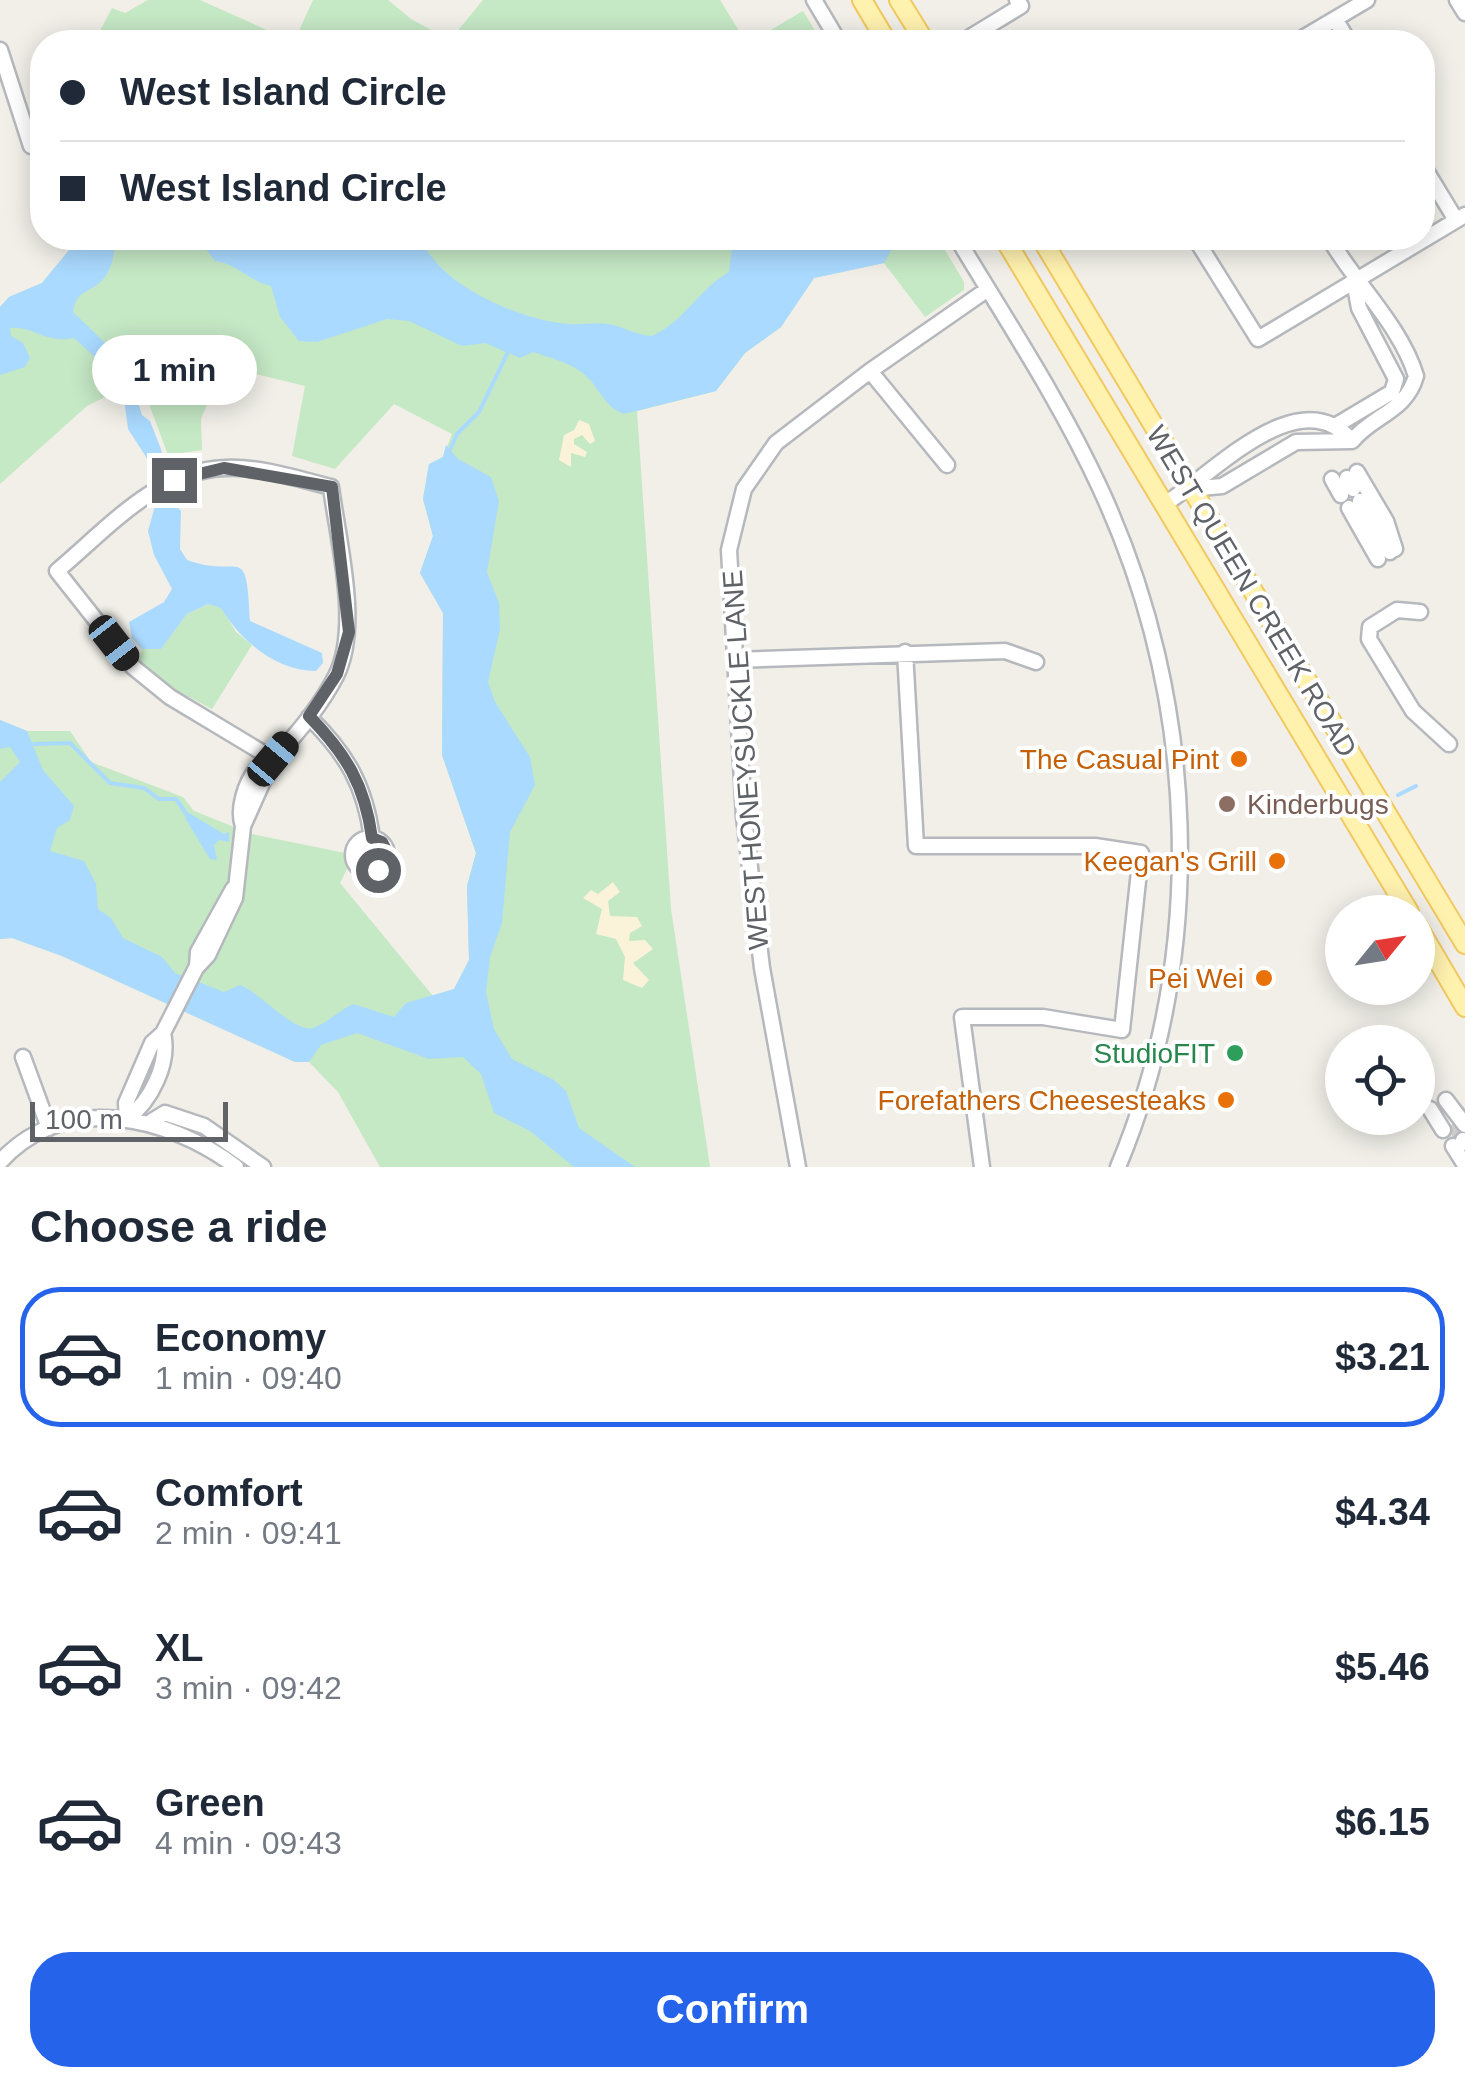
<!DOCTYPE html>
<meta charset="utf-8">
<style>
:root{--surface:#fff;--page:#f2f2f3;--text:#1f2937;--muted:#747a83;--line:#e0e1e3;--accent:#2563eb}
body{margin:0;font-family:Arial,sans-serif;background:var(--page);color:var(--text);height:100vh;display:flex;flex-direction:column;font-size:38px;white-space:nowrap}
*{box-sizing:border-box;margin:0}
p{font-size:32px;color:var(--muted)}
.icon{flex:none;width:55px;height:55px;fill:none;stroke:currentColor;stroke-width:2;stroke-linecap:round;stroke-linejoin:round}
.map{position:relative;height:1167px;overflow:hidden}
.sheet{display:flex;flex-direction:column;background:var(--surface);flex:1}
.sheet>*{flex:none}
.banner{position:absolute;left:30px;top:30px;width:1405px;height:220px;border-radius:40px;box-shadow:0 5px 25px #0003;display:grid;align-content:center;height:220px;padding:0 30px;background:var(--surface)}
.needle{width:65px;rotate:60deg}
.buttons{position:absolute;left:1325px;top:895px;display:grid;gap:20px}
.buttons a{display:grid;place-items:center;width:110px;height:110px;border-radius:50%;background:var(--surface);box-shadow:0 5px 25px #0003;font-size:50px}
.scale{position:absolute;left:30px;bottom:25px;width:198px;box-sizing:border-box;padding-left:10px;border:5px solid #5f6368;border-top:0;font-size:28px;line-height:35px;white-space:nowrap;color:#5f6368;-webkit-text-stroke:8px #fff;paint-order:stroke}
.end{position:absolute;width:45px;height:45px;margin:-22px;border:12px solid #5f6368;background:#fff;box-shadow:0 0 0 5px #fff}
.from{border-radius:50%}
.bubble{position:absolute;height:70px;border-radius:35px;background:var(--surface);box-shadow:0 5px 25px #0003;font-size:32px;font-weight:700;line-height:70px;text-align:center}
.car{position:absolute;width:30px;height:60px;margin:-30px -15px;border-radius:12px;box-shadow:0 0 8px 2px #0007;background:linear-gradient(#222 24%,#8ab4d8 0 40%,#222 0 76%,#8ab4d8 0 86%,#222 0)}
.banner b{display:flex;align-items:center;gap:35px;height:95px;font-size:38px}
.banner b+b{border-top:2px solid var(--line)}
.banner i{width:25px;height:25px;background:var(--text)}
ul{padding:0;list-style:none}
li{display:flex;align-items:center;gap:30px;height:140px;margin:0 20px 15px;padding:0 10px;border:5px solid transparent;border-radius:40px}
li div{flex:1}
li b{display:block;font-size:38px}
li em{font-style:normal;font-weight:700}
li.current{border-color:var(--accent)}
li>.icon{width:90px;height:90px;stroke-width:1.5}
h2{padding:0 30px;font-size:45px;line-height:120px}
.button{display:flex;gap:20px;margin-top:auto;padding:20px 30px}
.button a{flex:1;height:115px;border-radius:40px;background:var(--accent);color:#fff;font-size:40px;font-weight:700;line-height:115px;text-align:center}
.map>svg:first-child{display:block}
.green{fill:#c5e8c5}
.sand{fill:#fbf3d9}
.water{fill:#aadaff}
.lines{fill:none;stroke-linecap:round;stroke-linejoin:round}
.stream{stroke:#aadaff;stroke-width:4}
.minor-tunnel{stroke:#ccccc8;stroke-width:14;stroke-dasharray:14 7;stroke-linecap:butt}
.minor-casing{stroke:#b5b8bc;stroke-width:19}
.major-casing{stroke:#f2c960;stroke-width:22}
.minor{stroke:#fff;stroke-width:14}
.major{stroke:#fff2af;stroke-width:18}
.route{stroke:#5f6368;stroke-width:12}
.food-dot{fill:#e8710a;stroke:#fff;stroke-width:4}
.education-dot{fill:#8d6e63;stroke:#fff;stroke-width:4}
.leisure-dot{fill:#2e9e5b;stroke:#fff;stroke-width:4}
.labels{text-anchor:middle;stroke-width:8;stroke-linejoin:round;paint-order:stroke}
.street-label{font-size:28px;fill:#5f6368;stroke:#fff}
.food-label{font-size:28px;fill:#c56008;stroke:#fff;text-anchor:end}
.education-label{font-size:28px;fill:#785e54;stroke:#fff;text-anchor:start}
.leisure-label{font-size:28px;fill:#27864d;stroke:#fff;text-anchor:end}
</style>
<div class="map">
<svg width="1465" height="1167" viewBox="0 0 1465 1167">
<rect width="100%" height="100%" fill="#f1efe8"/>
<path class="green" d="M148,0h52l94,42 19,-42h75l23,19 39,21 33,-40h237l26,42h-652l18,-34 13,5z
M803,11l19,31h-72z
M79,238h859l26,44v8l-39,27 -41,-54 -70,15 -33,49 -36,26 -29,38 -79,20 34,498 39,258h-330l-42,-75 -29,-30h-14l-233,-106 -50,-18 -12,1v-219l27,11h43l21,31 92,35 11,14 58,23 93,19 3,14 -8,16 93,113 21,-7 15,-29 -2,-74 9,-33 -34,-98 1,-142 -23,-40 13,-37 -10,-37 6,-35 14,-7 9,-23 -58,-30 -59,65 -43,-13 13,-70 -82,-20 -22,53 1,31 -34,5 -28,-75 -53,26 -87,78v-177l9,-10 33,-14z
M208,604l13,3 15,25 16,13 -40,64 -38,-20 -35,-28 3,-12h19l26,-35z"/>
<path class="sand" d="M579,420l10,4 6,17 -5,3 -8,-9 -8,4v5l13,8 -2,5 -14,-4v14l-12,-7 5,-25 10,-5z
M613,882l7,10 -12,9 2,15 27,1 5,9 -12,7 -1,8 16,-1 8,9 -20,14 16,17 -7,8 -19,-8 2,-23 -9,-18 -20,-5 6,-25 -19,-11 8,-8 7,4z"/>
<path class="water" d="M79,238h38c-3,13 -4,29 -13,40 -11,15 -28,10 -31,34l52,50 17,53 8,6 11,28 11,53 9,9 -1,38 7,11c55,20 59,-21 63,61l72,32 1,10 -7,8c-40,0 -75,-30 -95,-63l-13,-4 -21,10 -26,35h-19l-10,-11 -3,-16 35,-20 8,-13 -18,-34 -6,-24 9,-32v-25l-29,-45 -3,-23 -15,-35 -36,-33c-29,6 -40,-12 -64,-10l1,8 12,7 7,15 -5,9 -25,8v-68l9,-10 33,-14z
M197,238h224c16,46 98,82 147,86 13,1 26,-2 39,0 16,2 28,11 45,12 33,-15 46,-46 77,-64l4,-34 165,1 -14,24 -70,15 -33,49 -36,26 -29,38 -92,23c-21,-8 -23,-25 -39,-39 -13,-12 -35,-17 -52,-23l-13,6 -35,-15 -23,3 -53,-25 -22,-2 -70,23 -18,-1 -19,-24 -9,-31c-22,-5 -35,-23 -56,-25z
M446,445l12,14 33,18 8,24 -12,71 12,31 1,26 -12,53 7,20 35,55 5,28 -25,47 -8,91 -12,34 -4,35 8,37 18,30 42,21 12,11 13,37 56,39h-61l-44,-36 -36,-18 -13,-39 -18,-17 -34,2 -72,-26 -36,12 -12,17h-14l-233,-106 -50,-18 -12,1v-157l20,-20 -10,-15 -10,2v-29l27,11 16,39 31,36 -4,14 -13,8 -7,23 34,10 12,23 2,25 13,9 12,20 39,19 13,16 49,19 16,-7c21,8 54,48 73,43 13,-4 27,-18 40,-24l41,13 12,-14 48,-14 15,-29 -2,-74 9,-33 -34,-98 1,-142 -23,-40 13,-37 -10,-37 6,-35 14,-7z
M189,813l35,21 5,-2v10l-10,-2 -5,5 3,15 -7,-1 -25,-41z"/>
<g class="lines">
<path class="stream" d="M450,450l7,-16 22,-22 28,-58
M34,744l36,-1 40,40 34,5 15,11h17l11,16
M1398,795l18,-9"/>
<path class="minor-tunnel" d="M1453,1124l10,16"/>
<defs>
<path id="minor" d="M814,0l25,42
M1457,0l8,13
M1335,19l14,23
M962,42l59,-36 -4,-6
M1296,42l71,-42
M0,50l31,96
M1422,164l34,56
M957,238c49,82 103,163 143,250 98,211 108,463 18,679
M1195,238l63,101 207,-124
M1329,238c26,45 72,88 87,138 -10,36 -43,39 -64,65
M870,371l77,94
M1335,426l57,-34 4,-13 -37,-71 -5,-27
M1357,472l29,49 9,28
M1347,478l6,11
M1332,479l9,16
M1190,489l32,-3 74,-44 56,-1
M1360,501l30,51
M1163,505c46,-26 135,-128 189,-64
M1349,508l29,51
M1420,612l-23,-2 -27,17 -1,12 44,72 36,33
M905,652l11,194h179l46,7 -19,177 -79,-13h-81l20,150
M735,660l270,-9 31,11
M309,717c37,36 56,68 63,121
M243,826l30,-67
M353 855a17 17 0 1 1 34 0a17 17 0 1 1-34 0Z
M197,967l1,-15 35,-63
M23,1057l26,71
M1446,1100l19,25
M1430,1109l13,21
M127,1119c24,-18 43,-56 36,-86
M127,1120l-1,-17 26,-60 11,-10 33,-65 12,-13 27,-57 8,-72c-6,-16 2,-43 14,-57 5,-5 14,-8 19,-13 22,-23 45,-51 60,-80 25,-49 2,-135 -5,-189 -33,-8 -71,-21 -106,-19 -68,2 -119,62 -168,103l76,96 37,30 103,62
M152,1121l13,-8 39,13 59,41
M1463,1140l2,3
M1453,1146l12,19
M0,1162c64,-71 169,-46 236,5
M798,1167l-36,-199 -18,-151 -15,-267 15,-61 32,-46 94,-72 118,-82"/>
<path id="major" d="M862,0l25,42
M899,0l26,42
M1004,238l405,674
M1041,238l424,706
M1418,927l47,80"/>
</defs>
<use href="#minor" class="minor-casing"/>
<use href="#major" class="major-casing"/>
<use href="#minor" class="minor"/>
<use href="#major" class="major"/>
</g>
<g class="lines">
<path class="route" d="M174,480l50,-12 108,19 17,145 -12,42 -28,42c37,38 56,69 63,122l10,4 5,10 -9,18"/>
</g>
<g class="food-dot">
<circle cx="1239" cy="759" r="10"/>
<circle cx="1277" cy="861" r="10"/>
<circle cx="1264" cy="978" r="10"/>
<circle cx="1226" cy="1100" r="10"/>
</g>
<circle class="education-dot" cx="1227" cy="804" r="10"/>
<circle class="leisure-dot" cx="1235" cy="1053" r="10"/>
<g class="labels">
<g class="street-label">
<text transform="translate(1252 591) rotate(59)" y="10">WEST QUEEN CREEK ROAD</text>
<text transform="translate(745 760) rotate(-94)" y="10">WEST HONEYSUCKLE LANE</text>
</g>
<g class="food-label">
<text x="1219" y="769">The Casual Pint</text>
<text x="1257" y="871">Keegan's Grill</text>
<text x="1244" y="988">Pei Wei</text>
<text x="1206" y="1110">Forefathers Cheesesteaks</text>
</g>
<g class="education-label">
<text x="1247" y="814">Kinderbugs</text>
</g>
<g class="leisure-label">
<text x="1215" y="1063">StudioFIT</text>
</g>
</g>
</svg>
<div class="buttons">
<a><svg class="needle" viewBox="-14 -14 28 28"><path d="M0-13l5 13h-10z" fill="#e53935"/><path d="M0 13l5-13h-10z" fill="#747a83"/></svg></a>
<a><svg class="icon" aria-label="locate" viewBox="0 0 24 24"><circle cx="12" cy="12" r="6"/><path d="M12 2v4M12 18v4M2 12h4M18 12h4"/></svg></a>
</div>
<div class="scale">100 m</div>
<i class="end from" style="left:378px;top:870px"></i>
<i class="end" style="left:174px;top:480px"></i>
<div class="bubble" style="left:92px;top:335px;width:165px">1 min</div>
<i class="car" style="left:114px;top:643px;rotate:142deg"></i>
<i class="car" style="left:273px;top:759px;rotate:40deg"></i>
<div class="banner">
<b><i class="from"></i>West Island Circle</b>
<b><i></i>West Island Circle</b>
</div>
</div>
<section class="sheet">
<h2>Choose a ride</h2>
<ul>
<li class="current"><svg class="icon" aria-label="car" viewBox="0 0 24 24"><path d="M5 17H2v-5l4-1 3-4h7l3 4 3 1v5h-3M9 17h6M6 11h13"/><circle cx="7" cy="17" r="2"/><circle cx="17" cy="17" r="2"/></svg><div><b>Economy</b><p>1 min · 09:40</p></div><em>$3.21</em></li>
<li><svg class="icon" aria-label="car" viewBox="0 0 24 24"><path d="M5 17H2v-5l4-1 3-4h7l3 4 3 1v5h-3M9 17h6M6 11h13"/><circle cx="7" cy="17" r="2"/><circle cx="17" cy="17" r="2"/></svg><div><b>Comfort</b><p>2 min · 09:41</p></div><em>$4.34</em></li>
<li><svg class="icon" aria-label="car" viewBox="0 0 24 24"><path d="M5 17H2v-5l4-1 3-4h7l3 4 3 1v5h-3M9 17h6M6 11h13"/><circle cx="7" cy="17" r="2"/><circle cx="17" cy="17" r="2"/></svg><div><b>XL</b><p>3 min · 09:42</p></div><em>$5.46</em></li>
<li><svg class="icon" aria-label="car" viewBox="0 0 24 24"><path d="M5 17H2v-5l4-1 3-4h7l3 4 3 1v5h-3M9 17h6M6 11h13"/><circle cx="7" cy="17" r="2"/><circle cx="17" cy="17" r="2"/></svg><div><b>Green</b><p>4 min · 09:43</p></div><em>$6.15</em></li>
</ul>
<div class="button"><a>Confirm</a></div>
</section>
